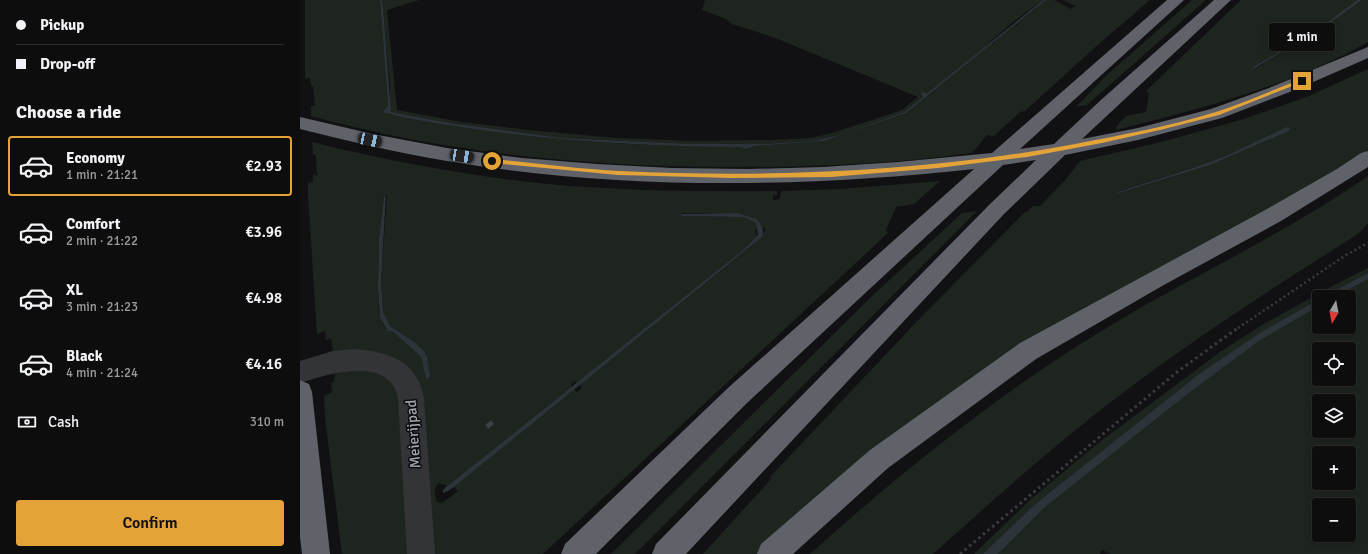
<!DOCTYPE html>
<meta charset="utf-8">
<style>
:root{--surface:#0d0d0e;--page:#161617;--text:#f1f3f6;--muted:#9a9c9e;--line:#2d2d2e;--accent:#e3a339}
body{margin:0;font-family:Signika,sans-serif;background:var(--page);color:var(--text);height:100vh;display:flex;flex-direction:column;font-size:15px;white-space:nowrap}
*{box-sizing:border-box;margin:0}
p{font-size:13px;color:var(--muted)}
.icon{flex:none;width:22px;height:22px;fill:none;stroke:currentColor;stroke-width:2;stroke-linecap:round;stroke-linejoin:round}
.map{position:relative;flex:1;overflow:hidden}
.drawer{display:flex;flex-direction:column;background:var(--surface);width:300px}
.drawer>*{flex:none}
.guide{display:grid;align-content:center;height:88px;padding:0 16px;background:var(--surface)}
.needle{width:26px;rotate:190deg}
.tools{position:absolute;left:1012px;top:290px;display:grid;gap:8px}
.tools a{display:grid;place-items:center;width:44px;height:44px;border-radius:4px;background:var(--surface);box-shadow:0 2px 10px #0003,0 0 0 1px var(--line);font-size:20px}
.end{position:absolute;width:18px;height:18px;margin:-9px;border:5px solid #e3a339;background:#111;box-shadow:0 0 0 2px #111}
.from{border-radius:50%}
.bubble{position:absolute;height:28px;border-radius:4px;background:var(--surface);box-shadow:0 2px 10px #0003,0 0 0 1px var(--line);font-size:13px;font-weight:600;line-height:28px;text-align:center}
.car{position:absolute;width:12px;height:24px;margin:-12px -6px;border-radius:5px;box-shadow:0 0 3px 1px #0007;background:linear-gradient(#222 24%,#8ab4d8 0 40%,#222 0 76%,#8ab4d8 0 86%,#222 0)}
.guide b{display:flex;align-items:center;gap:14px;height:38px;font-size:15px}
.guide b+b{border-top:1px solid var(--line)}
.guide i{width:10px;height:10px;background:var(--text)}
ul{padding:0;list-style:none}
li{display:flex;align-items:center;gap:12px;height:60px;margin:0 8px 6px;padding:0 8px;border:2px solid transparent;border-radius:4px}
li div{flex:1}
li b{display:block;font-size:15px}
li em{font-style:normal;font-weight:600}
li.current{border-color:var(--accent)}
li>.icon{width:36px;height:36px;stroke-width:1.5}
h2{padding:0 16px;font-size:18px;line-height:48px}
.pay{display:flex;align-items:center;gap:10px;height:44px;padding:0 16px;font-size:15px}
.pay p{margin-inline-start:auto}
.button{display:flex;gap:8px;margin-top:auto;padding:8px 16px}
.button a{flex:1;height:46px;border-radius:4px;background:var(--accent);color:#111;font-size:16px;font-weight:600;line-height:46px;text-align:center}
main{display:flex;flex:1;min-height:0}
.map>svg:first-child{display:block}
.green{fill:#1e251f;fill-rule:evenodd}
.water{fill:#2c343a}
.building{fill:#404146;stroke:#2b2c2f}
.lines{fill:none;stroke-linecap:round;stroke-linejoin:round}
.path-far1{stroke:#393b3e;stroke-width:2.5;stroke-dasharray:2 3;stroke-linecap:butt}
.path{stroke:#393b3e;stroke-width:3;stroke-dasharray:2.5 3.5;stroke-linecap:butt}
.minor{fill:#333437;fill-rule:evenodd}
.motorway{fill:#5f6268;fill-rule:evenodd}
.route{fill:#e3a339}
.labels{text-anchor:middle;stroke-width:3;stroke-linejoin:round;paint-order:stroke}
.street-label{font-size:15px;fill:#a4a9b2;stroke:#0c0c0e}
</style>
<main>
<section class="drawer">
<div class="guide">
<b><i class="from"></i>Pickup</b>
<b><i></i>Drop-off</b>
</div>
<h2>Choose a ride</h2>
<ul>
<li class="current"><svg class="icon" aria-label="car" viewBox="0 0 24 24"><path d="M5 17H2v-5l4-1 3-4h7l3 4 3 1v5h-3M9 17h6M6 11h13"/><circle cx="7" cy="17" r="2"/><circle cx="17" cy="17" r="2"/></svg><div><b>Economy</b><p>1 min · 21:21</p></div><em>€2.93</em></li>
<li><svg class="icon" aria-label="car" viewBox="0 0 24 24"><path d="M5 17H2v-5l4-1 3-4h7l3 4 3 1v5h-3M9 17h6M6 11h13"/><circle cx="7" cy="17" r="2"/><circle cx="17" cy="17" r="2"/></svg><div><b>Comfort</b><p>2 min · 21:22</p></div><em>€3.96</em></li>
<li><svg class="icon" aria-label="car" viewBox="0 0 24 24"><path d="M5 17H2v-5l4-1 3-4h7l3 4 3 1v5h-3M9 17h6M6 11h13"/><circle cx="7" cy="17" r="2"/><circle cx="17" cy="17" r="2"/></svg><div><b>XL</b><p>3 min · 21:23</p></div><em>€4.98</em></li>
<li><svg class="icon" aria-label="car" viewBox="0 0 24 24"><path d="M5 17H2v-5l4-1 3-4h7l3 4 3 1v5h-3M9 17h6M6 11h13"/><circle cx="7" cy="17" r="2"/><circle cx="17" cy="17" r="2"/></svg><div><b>Black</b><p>4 min · 21:24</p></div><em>€4.16</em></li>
</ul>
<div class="pay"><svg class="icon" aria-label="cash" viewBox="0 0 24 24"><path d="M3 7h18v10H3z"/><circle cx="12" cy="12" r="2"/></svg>Cash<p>310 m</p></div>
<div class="button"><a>Confirm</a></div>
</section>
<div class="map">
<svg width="1068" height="554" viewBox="0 0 1068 554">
<rect width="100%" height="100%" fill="#111113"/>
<path class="green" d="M5,0h75l8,105 -4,5 7,4c60,10 120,21 180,26 56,5 113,6 169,7l5,2 10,-3 69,-5 82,-28 109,-88 1,1 2,-2h-1l29,-24h8l17,9 4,-3 -12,-6h87l-49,42 -76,69 -5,1 -26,24 -7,-1 -15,18c-79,11 -158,14 -237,14 -143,0 -286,-13 -424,-51v-10h4l-2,-20h-2l-1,-8 -5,1z
M82,0h37l-32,10 10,100 65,12 66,8 88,8 78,3 78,-1 38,-2 19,-4 73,-24 16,-13 -140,-58 -33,-11 -13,-4 -6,-5 -24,-9 3,-10h338l-30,22 -45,39 -38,30 -9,3 2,3 -19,15 -64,23 -27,6 -51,3h-72l-128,-6 -112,-15 -60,-11v-27z
M892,0h14l-119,105 -11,2 32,-33z
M941,0h116l-36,27 -68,40v3l73,-44 36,-26h6v42c-77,44 -166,66 -252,88v-3l10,-11 20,-4 3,-18 -3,-3z
M1068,69v81l-5,4 -38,24 -270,149 -297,227h-55l68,-75 -1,-2 153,-162 102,-103h2l6,-6h7l26,-27 14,-18 81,-19 83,-23 65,-23zM987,128l2,3 -79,34 -90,28 -2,-2 78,-24 32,-12z
M12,142c85,21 172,37 259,44 69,5 137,6 206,5v4h-4v5l7,-1 1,-8 60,-2 99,-8 -26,23 -18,3 -10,23 2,3 -345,321h-117l-11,-166 -82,-37 -2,-12 -5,1 -1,-9 -8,3 -9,-139v-12l5,-1v-8l4,2 -1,-21 -3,-1zM84,195h3l-6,87 2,30 7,14 23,15 14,16 3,21 -2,1 -2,-1 -5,-21 -29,-26 -4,1 -5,-8 -4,-12 -1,-22 1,-52zM382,213h55l23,10 2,5 3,-1v4l-11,13 -175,141 3,3 -5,4 -3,-3 -120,98 4,4 -16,12 -5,-1c-3,-9 -4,-13 2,-19l8,3 4,-3 121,-97 -1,-2 4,-3 2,2 166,-133 15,-15h-2l-1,-6h2l-1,-6 -10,-5 -6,-1 -59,-1z
M1068,176v47l-10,11c-98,62 -196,125 -286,199 -47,38 -93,80 -139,121h-123c89,-80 183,-156 285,-219 90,-56 187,-99 273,-159z
M677,211l-342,343h-24l258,-255 93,-86z
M1068,268v5l-46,24h-3v2l-58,33 -62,42 -165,131 -51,49h-9l58,-56 69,-57 119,-89 42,-27 74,-41z
M1068,279v275h-257l-9,-4 -2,4h-102l46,-46 141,-112 74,-55 60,-35v21h30v-30h-14zM1019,349h30v30h-30zM1019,401h30v30h-30zM1019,453h30v30h-30zM1019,505h30v30h-30z
M56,365l33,13 13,19 7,157h-67l-17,-136 -1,-22 8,-4 -1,-9 3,-1 1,-8z"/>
<path class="water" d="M80,0h2l1,7 8,105 59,11 112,15 128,6h72l51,-3 27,-6 64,-23 19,-15 -2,-3 2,-2 3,1 4,-2 113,-91h3l-140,113 -82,28 -69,5 -10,3 -5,-2c-86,-1 -172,-5 -258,-17 -33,-5 -67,-9 -99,-18l5,-7z
M1057,0h5l-36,26 -74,44 1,-3 68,-40z
M987,127l3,2 -1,2 -79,34 -91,28 -2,-1 79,-25 32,-12z
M86,194l-5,88 2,30 7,14 23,15 11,10 3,6 3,19 -2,3 -2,-1 -5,-21 -29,-26 -4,1 -8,-15 -2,-27 1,-52 5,-41z
M437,213l19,6c5,5 9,10 6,18l-308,250 -6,4 -5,2v-3l3,-3 297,-237 15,-15 -2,-12 -10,-5 -6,-1 -59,-1 1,-2z
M1068,273v6l-33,18h-13z
M1019,299v7l-60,35 -74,55 -141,112 -46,46h-15l51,-49 165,-131 62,-42z"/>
<path class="building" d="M191,420l3,4 -6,5 -3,-4z"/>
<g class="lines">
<path class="path-far1" d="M938,328l108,-73 22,-12"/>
<path class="path" d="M660,554l217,-182 62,-45"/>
<path class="minor" d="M54,349c20,1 50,7 61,26 5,7 7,15 9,23l11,156h-28l-9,-156c-8,-43 -71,-24 -98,-15v-22l33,-10z"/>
<path class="motorway" d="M867,0h17l-164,149 34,-5 48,-45 112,-99h17l-149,139 56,-11 73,-19 58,-21 99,-41v11l-73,32 -73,28 -84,22 -73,15 -61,59 -318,340h-34l4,-10 334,-340 46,-44 -33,5 -256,238 -151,151h-35l4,-10 164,-157 245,-218c-175,19 -353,21 -527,-8 -50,-8 -98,-20 -147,-32v-12l73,17 74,14 75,10 75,6 75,4 76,1 75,-2 75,-5 94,-9z
M1068,151v16l-87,54 -119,65 -126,73 -148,109 -95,86h-36l4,-10 109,-94 150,-107 247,-134 70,-40 24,-16z
M0,380l9,4 3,8 18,162h-28l-2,-17z"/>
</g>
<path class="route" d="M1000,80l5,1 -86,34 -55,14 -62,14 -75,14 -89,11 -107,9 -99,1 -114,-3 -126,-12 -2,-2 2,-2c43,4 85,10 128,12 152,7 305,1 455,-27 47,-9 95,-18 141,-32 28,-9 56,-22 84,-32z"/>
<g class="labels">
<g class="street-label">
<text transform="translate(113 434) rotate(-94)" y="5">Meierijpad</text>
</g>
</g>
</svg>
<div class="tools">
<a><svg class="needle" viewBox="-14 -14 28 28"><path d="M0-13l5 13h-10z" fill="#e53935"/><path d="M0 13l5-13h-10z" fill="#9a9c9e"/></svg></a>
<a><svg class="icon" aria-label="locate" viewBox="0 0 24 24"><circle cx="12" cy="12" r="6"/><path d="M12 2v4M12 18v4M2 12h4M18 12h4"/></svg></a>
<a><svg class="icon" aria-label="layers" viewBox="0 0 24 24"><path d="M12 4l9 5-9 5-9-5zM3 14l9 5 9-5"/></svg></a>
<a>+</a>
<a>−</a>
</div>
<i class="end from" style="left:192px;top:161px"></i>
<i class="end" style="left:1002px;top:81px"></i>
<div class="bubble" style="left:969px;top:23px;width:66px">1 min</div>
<i class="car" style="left:70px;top:140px;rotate:102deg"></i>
<i class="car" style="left:162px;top:156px;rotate:99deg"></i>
</div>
</main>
